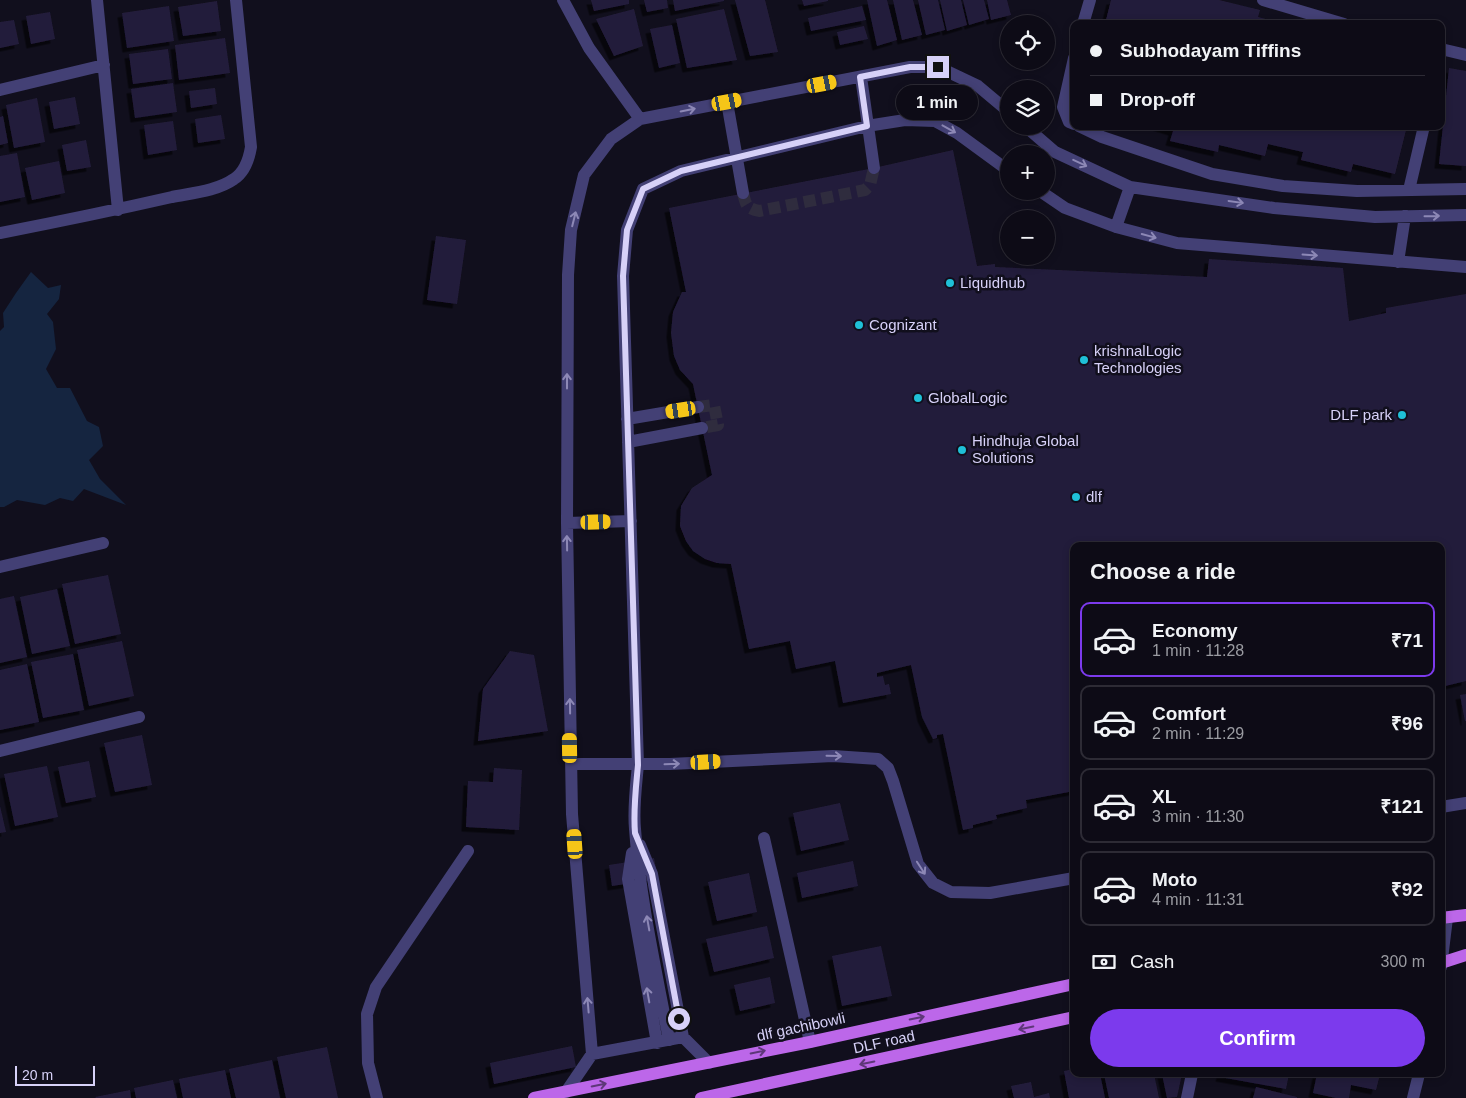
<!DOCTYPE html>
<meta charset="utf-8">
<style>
:root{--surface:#0d0b16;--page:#1b1923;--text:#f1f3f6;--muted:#9a9ba1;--line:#2d2b35;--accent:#7c3aed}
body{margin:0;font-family:Arial,sans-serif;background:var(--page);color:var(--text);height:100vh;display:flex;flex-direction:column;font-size:19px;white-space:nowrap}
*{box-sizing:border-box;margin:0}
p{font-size:16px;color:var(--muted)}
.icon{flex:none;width:28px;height:28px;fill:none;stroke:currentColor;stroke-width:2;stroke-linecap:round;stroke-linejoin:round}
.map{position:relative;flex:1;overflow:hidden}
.sheet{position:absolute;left:1070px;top:542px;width:375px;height:535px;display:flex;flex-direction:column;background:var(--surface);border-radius:10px;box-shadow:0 2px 8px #0003,0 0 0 1px var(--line)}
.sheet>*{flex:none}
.top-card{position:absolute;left:1070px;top:20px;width:375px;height:110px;border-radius:10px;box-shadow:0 2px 8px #0003,0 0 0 1px var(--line);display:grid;align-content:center;height:110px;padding:0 20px;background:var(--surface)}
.buttons{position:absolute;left:1000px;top:15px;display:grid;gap:10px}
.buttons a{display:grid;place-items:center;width:55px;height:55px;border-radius:50%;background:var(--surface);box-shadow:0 2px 8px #0003,0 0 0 1px var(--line);font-size:25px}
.scale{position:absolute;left:15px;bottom:12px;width:80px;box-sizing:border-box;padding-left:5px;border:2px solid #d7d1f8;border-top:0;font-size:14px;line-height:18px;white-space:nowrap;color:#d7d1f8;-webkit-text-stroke:4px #110f1d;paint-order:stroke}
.end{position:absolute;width:22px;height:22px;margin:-11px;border:6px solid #d7d1f8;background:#111;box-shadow:0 0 0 2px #111}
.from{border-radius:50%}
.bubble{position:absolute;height:35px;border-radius:18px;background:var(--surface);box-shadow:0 2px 8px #0003,0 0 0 1px var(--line);font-size:16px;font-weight:700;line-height:35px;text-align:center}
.car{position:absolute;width:15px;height:30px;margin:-15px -8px;border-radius:6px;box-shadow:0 0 4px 1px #0007;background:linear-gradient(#f5c518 24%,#345 0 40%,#f5c518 0 76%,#345 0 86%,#f5c518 0)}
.top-card b{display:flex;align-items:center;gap:18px;height:48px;font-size:19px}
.top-card b+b{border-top:1px solid var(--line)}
.top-card i{width:12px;height:12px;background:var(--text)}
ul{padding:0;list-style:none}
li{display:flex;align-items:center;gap:15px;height:75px;margin:0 10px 8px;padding:0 10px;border:2px solid var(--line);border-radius:10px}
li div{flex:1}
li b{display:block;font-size:19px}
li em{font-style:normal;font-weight:700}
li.active{border-color:var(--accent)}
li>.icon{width:45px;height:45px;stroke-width:1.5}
h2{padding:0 20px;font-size:22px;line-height:60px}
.pay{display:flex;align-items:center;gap:12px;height:55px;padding:0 20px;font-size:19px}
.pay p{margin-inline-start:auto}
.action{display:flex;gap:10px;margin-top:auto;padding:10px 20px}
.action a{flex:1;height:58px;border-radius:30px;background:var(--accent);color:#fff;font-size:20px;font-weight:700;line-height:58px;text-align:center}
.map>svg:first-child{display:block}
.water{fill:#152540}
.building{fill:#241d3b;filter:url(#shadow)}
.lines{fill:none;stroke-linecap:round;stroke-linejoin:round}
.minor-tunnel{stroke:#2f2c3e;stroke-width:12;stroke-dasharray:12 6;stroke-linecap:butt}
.minor{stroke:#434075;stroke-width:12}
.major{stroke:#bc67e9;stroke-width:12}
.oneway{stroke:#8d88b6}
.oneway2{stroke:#5e3779}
.route{stroke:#d7d1f8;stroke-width:6}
.poi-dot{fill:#1fc0d7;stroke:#110f1d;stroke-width:2}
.labels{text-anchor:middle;stroke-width:5;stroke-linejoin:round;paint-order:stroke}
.poi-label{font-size:15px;fill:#d7d1f8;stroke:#110f1d;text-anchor:start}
.street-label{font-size:15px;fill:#d7d1f8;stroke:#110f1d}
</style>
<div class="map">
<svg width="1466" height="1098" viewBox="0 0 1466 1098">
<defs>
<filter id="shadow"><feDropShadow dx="-4.5" dy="4.5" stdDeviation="0" flood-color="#0009"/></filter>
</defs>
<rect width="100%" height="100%" fill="#110f1d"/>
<path class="water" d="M31,272l17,16 13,-3 -2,14 -12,15 6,8 3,27 -10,20 11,19h13l17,33 12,6 4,19 -14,14 11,19 26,26 -42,-16 -11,12 -13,-3 -15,7 -28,-5 -13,7h-4v-176l4,-4 -1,-14 13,-20z"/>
<path class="building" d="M591,0h38v4l-35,7z
M644,0h23l1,8 -21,4z
M673,0h51v1l-49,10z
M735,0h30l13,52 -28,4z
M802,0h26v1l-24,5z
M867,0h20l10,40 -20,6z
M893,0h20l9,35 -20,5z
M918,0h20l7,30 -19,5z
M940,0h21l6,25 -20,6z
M963,0h21l5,19 -20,6z
M987,0h20l4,15 -20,5z
M1111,0h108l41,10 -2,7 27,7h-180z
M217,1l4,30 -38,5 -5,-29z
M169,6l5,35 -47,7 -5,-35z
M862,6l4,14 -55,11 -3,-13z
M634,9l9,37 -29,10 -18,-37z
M724,9l13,51 -50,8 -11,-49z
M50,12l5,27 -24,5 -5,-28z
M14,20l5,24 -19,4v-26z
M672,25l8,38 -21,5 -9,-39z
M864,26l4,13 -28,6 -3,-13z
M225,38l5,35 -51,7 -4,-35z
M168,49l4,30 -39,5 -4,-30z
M1449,68l17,3v95l-27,-2z
M173,83l4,29 -42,6 -4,-29z
M215,88l2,16 -26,4 -2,-17z
M75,97l5,27 -26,5 -5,-27z
M37,98l8,44 -31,6 -8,-43z
M221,115l4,24 -27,4 -3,-24z
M3,116l5,27 -8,2v-28z
M173,121l4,29 -29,5 -4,-30z
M1157,126h250l-12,48 -42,-10 -2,8 -50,-12 2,-8 -35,-8 -3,12 -46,-11 -1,7 -48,-11 3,-10z
M86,140l5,27 -24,4 -5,-26z
M953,150l24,116 18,-2v3l212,10 2,-18 134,9 6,53 37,-8v-5l80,-14v387l-25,6v-141h-367v245l-48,9 1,8 -31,7 1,4 -24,6v3l-10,2 -20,-96 -6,1v3l-4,1 -11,-22 -11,-52 -34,8v4l6,-1 2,9 4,-1 2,10 -48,9 -8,-42 -39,8 -6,-28 -41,8 -18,-85 -14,-1 -12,-4 -12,-8 -7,-10 -6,-15 1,-20 11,-18 20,-13 -19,-91 -13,-14 -6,-14 -3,-23 2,-21 9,-20h4l-17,-84 205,-40z
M17,153l8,44 -25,5v-46z
M59,161l6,32 -33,7 -7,-32z
M436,236l30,4 -9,64 -30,-4z
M108,575l13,59 -46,10 -13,-60z
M57,589l13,57 -38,8 -12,-57z
M14,596l13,61 -27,6v-64z
M122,641l12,55 -45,10 -12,-56z
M510,651l24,4 14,76 -70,10 5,-52z
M73,654l11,56 -41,8 -12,-56z
M27,664l12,58 -39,8v-60z
M1466,694v27h-1l-5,-26z
M142,735l10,50 -37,7 -11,-49z
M89,761l7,36 -30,6 -8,-36z
M47,766l11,51 -43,9 -11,-52z
M494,768l28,2 -3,60 -53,-3 2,-46 25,1z
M840,803l9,37 -48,11 -8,-38z
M0,806l6,26 -6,1z
M654,858l4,21 -46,7 -3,-21z
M853,861l5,25 -56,12 -5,-25z
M749,873l8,39 -40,9 -9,-39z
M767,926l7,32 -60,14 -8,-33z
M881,946l11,50 -50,10 -10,-50z
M770,977l5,26 -35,8 -6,-26z
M572,1046l4,21 -82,17 -4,-21z
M327,1047l11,51h-52l-9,-41z
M272,1060l8,38h-44l-7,-29z
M1074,1069v5h26l5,24h-36l-5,-27z
M225,1070l6,28h-48l-4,-19z
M1104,1074h50l5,24h-50z
M1162,1074h20l-5,23 -10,1z
M1221,1074h68l-3,15 -66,-12z
M1317,1074h63l-4,16 -25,-5 -2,13h-13l-23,-5z
M173,1080l4,18h-41l-2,-10z
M1031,1082l3,15 15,-4 1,5h-36l-3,-12z
M1256,1087l41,10v1h-44z
M130,1090l1,8h-35l-1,-1z"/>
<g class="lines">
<path class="minor-tunnel" d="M743,193c3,12 3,15 16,18l106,-21 5,-5 4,-17
M698,407l16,-2 4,20 -16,3"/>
<path class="minor" d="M97,0l21,210
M563,0l26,48 51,71
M1263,0l81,24
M1083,24l7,-24
M1441,49l25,6
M1074,58l-11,49 6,15 5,2
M861,77l13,91
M0,90l104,-25
M727,102l16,91
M1025,126l30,26 75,35 144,21 101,9 91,-2
M1079,126l23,11 110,37 71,12 74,5 109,-2
M1409,190l15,-64
M1040,191l25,17 51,19 61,16 289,24
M1116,227l14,-40
M0,233c57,-11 115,-23 172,-36 20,-4 45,-6 62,-18 11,-7 15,-20 17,-32l-15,-147
M1398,262l7,-46
M627,419l71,-12
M628,442l74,-14
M567,523l64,-2
M0,567l103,-24
M0,751l139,-34
M571,764h99l163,-8 45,3 10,9 5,13 25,83 15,19 18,9 39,1 84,-15
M1441,807l25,-4
M764,838l46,204
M640,845l12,29 31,163
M632,853l-4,26 29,164
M1441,967l6,-49
M669,1040c-13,-70 -29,-140 -34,-211 -2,-21 1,-43 3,-64l-15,-489 4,-46 16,-41 38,-18 186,-45 38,-6 30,1 22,12 52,38
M592,1054l-20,-240 -5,-291 1,-248 3,-45 13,-55 27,-36 29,-20 270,-52h28l40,19 31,26
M566,1092l26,-38 91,-17 26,26
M377,1098l-9,-35 -1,-49 9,-27 92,-136
M1187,1098l5,-24
M1413,1098l6,-24"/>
<path class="major" d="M1441,918l25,-3
M1441,963l25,-8
M534,1098l276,-56 264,-58
M701,1098l373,-81"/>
</g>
<defs><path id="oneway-shaft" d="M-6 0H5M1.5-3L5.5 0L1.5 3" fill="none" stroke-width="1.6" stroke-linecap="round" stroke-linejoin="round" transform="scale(1.25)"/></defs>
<g class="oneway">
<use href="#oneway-shaft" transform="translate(688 110) rotate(-11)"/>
<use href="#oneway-shaft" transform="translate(949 129) rotate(29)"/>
<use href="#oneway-shaft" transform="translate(1080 163) rotate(25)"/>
<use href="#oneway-shaft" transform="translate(1236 202) rotate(8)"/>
<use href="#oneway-shaft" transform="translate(1432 216) rotate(-1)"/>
<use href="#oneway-shaft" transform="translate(574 219) rotate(-76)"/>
<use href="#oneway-shaft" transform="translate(1149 236) rotate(15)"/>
<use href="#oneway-shaft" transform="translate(1310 255) rotate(4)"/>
<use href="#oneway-shaft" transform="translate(567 381) rotate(-90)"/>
<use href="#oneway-shaft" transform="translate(567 543) rotate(-91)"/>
<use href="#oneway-shaft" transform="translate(570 706) rotate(-91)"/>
<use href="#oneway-shaft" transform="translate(834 756) rotate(1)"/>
<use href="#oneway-shaft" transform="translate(672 764) rotate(-2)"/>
<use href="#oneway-shaft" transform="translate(921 868) rotate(57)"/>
<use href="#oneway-shaft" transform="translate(648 923) rotate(-100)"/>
<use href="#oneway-shaft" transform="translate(648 995) rotate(-100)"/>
<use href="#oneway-shaft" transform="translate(588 1005) rotate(-95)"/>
</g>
<g class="oneway2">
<use href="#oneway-shaft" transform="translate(917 1018) rotate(-12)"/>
<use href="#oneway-shaft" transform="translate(1026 1028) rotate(168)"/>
<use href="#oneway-shaft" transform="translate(758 1052) rotate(-12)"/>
<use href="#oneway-shaft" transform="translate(867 1063) rotate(168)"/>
<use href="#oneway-shaft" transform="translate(599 1085) rotate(-11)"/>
</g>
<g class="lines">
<path class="route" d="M679,1019l-27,-145 -17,-41c-2,-23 1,-46 3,-68l-15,-489 4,-46 16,-41 38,-18 186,-45 -7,-49 50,-10h28"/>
</g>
<g class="poi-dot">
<circle cx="950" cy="283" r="5"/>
<circle cx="859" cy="325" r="5"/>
<circle cx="1084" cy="360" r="5"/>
<circle cx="918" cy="398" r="5"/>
<circle cx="1402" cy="415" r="5"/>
<circle cx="962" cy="450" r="5"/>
<circle cx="1076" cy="497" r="5"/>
</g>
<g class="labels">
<g class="poi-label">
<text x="960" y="288">Liquidhub</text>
<text x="869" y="330">Cognizant</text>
<text x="1094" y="356">krishnalLogic<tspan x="1094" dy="17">Technologies</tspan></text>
<text x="928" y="403">GlobalLogic</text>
<text x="1392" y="420" text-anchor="end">DLF park</text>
<text x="972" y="446">Hindhuja Global<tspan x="972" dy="17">Solutions</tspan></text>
<text x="1086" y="502">dlf</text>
</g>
<g class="street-label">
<text transform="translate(801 1027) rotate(-12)" y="5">dlf gachibowli</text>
<text transform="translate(884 1042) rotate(-12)" y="5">DLF road</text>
</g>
</g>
</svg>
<div class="buttons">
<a><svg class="icon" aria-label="locate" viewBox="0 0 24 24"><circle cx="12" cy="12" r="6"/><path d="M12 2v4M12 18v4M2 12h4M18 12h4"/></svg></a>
<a><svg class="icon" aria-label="layers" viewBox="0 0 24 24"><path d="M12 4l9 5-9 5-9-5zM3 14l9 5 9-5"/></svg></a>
<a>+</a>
<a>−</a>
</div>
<div class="scale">20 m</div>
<i class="end from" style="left:679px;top:1019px"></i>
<i class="end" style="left:938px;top:67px"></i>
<div class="bubble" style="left:896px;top:85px;width:82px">1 min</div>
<i class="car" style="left:822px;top:84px;rotate:79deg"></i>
<i class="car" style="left:727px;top:102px;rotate:79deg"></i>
<i class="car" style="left:681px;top:410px;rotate:261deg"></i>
<i class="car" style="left:596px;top:522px;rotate:88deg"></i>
<i class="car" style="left:570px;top:748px;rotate:359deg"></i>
<i class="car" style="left:706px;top:762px;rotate:87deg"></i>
<i class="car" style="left:575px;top:844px;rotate:356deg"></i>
<div class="top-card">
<b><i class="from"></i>Subhodayam Tiffins</b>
<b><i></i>Drop-off</b>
</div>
<section class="sheet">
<h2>Choose a ride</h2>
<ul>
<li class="active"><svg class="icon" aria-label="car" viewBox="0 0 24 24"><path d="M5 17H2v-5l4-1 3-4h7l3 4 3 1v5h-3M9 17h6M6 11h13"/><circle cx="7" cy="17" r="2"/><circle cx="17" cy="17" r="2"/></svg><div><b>Economy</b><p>1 min · 11:28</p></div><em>₹71</em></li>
<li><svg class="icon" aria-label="car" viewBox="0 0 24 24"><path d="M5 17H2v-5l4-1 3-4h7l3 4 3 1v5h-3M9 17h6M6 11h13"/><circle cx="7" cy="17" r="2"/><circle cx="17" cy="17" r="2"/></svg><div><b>Comfort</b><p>2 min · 11:29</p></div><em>₹96</em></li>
<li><svg class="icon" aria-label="car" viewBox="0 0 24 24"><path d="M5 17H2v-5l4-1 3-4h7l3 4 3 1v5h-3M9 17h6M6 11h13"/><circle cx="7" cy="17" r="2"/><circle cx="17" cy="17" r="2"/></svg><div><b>XL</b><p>3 min · 11:30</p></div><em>₹121</em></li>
<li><svg class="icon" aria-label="car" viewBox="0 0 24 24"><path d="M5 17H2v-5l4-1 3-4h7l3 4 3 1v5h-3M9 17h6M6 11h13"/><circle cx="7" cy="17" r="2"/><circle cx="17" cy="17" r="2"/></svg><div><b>Moto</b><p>4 min · 11:31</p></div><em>₹92</em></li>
</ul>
<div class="pay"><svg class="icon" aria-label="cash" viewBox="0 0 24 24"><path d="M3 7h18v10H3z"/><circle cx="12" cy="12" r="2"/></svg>Cash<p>300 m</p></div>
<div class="action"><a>Confirm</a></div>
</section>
</div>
